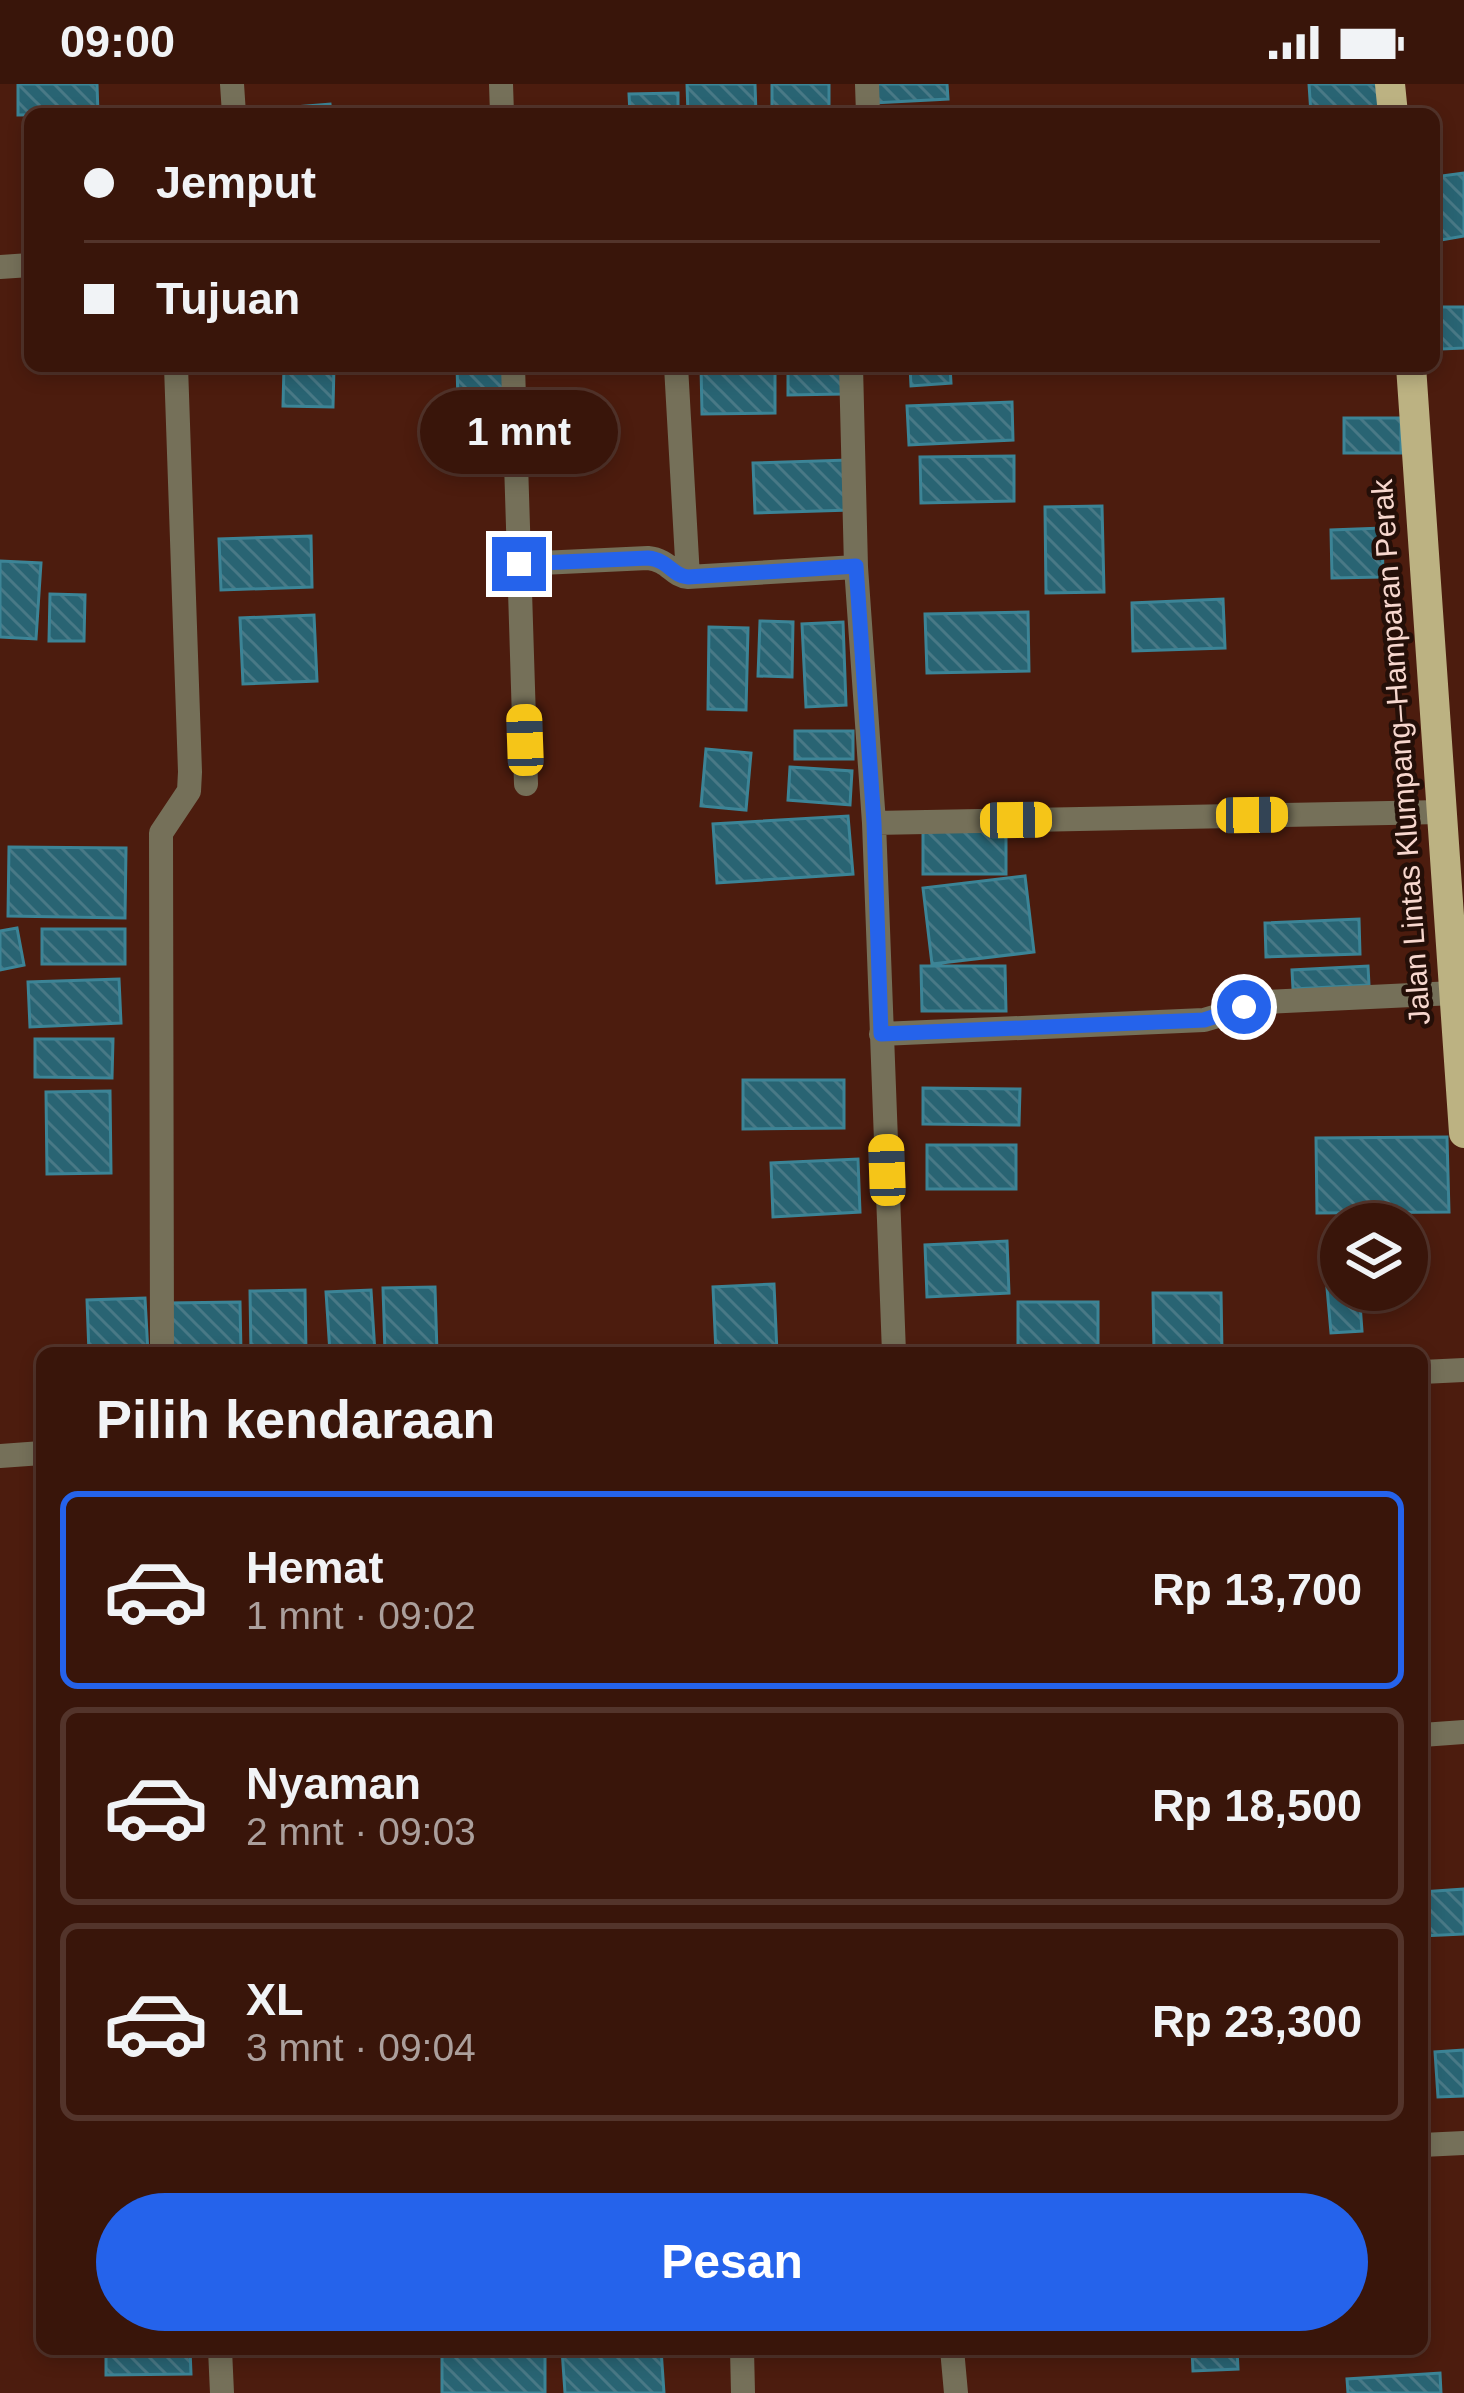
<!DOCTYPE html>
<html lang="id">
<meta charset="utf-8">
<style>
:root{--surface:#39150a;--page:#442218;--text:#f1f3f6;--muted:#ab9f9c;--line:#53342b;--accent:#2563eb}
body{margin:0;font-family:Arial,sans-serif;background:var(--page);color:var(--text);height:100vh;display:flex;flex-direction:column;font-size:45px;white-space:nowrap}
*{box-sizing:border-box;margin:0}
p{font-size:39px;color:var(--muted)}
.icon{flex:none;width:66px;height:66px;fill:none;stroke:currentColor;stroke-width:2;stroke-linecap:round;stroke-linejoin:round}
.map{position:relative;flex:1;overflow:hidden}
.side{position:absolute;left:36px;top:1263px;width:1392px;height:1008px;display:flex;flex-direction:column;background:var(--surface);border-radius:18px;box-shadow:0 6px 18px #0003,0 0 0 3px var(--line)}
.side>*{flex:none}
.banner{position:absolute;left:24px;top:24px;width:1416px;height:264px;border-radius:18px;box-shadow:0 6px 18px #0003,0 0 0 3px var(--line);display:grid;align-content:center;height:264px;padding:0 60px;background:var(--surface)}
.tools{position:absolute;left:1320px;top:1119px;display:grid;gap:24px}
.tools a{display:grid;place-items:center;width:108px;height:108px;border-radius:50%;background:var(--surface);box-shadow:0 6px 18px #0003,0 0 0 3px var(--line);font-size:60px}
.end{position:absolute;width:54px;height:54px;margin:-27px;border:15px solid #2563eb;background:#fff;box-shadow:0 0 0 6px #fff}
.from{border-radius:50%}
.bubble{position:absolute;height:84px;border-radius:42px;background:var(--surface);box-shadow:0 6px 18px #0003,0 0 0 3px var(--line);font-size:39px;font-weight:700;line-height:84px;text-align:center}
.car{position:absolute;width:36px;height:72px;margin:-36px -18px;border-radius:15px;box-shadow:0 0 9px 3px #0007;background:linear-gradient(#f5c518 24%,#345 0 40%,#f5c518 0 76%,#345 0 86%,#f5c518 0)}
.banner b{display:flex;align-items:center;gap:42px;height:114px;font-size:45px}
.banner b+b{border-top:3px solid var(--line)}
.banner i{width:30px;height:30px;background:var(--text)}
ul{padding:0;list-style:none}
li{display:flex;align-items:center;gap:36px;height:198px;margin:0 24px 18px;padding:0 36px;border:6px solid var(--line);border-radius:18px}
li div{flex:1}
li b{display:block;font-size:45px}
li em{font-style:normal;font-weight:700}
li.selected{border-color:var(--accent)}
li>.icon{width:108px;height:108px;stroke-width:1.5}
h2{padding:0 60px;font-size:54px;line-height:144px}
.cta{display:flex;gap:24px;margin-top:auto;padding:24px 60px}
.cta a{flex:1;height:138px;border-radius:72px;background:var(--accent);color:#fff;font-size:48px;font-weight:700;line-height:138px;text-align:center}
.status{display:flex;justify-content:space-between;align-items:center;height:84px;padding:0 60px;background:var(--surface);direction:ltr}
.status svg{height:33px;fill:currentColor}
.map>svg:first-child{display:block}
.building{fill:url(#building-back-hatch);stroke:#3c8496;stroke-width:3}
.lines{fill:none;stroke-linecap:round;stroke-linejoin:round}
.minor{stroke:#757059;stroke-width:24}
.primary{stroke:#bcb282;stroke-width:30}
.route{stroke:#2563eb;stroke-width:15}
.labels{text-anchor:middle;stroke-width:9;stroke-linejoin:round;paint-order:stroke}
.street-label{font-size:30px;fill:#f7d7ce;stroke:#240f08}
</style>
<div class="status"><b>09:00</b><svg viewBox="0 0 49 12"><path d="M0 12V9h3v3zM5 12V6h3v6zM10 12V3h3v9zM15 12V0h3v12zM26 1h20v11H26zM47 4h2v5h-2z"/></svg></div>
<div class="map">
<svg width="1464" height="2309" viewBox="0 0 1464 2309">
<defs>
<pattern id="building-back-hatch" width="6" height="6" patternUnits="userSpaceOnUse" patternTransform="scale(3)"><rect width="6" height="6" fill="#296473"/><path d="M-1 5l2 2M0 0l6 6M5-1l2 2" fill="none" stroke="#497986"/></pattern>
</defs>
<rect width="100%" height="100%" fill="#4c1c0e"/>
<path class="building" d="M18,0h79l1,30 -80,1z
M687,0h68l1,30h-68z
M772,0h57v30h-57z
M873,0h74l1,15 -74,4z
M1309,0h70l2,30h-70z
M678,9v21h-48l-1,-20z
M330,20l1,10h-73v-4z
M1464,89v63l-23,4 -7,-63z
M1440,223h24v41l-22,1z
M284,282h50l-1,41 -50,-1z
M457,282h50l1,34 -50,1z
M701,282h74v47l-73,1z
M788,282h55l1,28 -56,1z
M910,282h40l1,17 -40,3z
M1012,318l1,38 -104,5 -2,-39z
M1344,334h57v35h-57z
M1014,372v45l-93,2 -1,-46z
M848,376l2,50 -95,3 -2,-50z
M1102,422l2,86 -58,1 -1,-86z
M1382,444l1,49 -51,1 -1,-48z
M311,452l1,51 -91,3 -2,-51z
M0,477l41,2 -5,76 -36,-2z
M50,510l35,1 -1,46h-35z
M1223,515l2,49 -92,3 -1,-48z
M1028,528l1,59 -102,2 -2,-59z
M314,531l3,66 -74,3 -3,-66z
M760,537l33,1 -1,55 -34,-1z
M843,538l3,83 -40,2 -4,-83z
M709,543l39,1 -2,82 -38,-1z
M795,647h58v28h-58z
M706,665l45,4 -5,57 -45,-4z
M790,683l62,4 -2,34 -62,-5z
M848,732l5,58 -136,9 -4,-59z
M923,743h83v47h-83z
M9,763l117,1 -1,70 -117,-2z
M1025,792l9,76 -102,12 -9,-76z
M1359,835l1,35 -94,3 -1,-34z
M17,844l7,37 -24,5v-39z
M42,845h83v35h-83z
M921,882h84l1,45h-84z
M1368,882l1,19 -76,4 -1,-19z
M119,895l2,44 -91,4 -2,-45z
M35,955h78l-1,39 -77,-1z
M743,996h101v48l-101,1z
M923,1004l97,1 -1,36 -96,-1z
M110,1007l1,82 -64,1 -1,-82z
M1447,1053l2,75 -132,1 -1,-75z
M927,1061h89v44h-89z
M858,1075l2,53 -87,5 -2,-54z
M1007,1157l2,52 -82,4 -2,-52z
M774,1200l3,69h-61l-3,-66z
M435,1203l2,66h-52l-2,-65z
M1341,1203l18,3 3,41 -31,2 -4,-45z
M305,1206l1,63h-55l-1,-62z
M371,1206l4,63h-45l-4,-61z
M1153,1209h68l1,60h-68z
M145,1214l3,55h-59l-2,-53z
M240,1218l1,51h-72l-1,-50z
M1018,1218h80v50h-80z
M1464,1805v45l-42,2v-44z
M1464,1966v46l-26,1 -3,-45z
M106,2265h84l1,25 -85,1z
M562,2265h99l3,44h-99z
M1192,2265h45l1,20 -45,2z
M442,2269h103v40h-103z
M1440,2289l1,20h-93l-1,-14z"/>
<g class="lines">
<path class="minor" d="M232,0l2,30
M501,0l1,30
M867,0l1,30
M0,183l30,-2
M513,282l13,418
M676,282l12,211 168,-10
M851,282l5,201 18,256 20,530
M519,480l129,-6c21,2 25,18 40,19
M874,739l568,-11
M881,950l323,-14 61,-18 189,-9
M162,1269l-1,-520 28,-42 1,-19 -14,-406
M1422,1288l42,-2
M0,1372l42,-3
M1422,1651l42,-3
M1422,2061l42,-2
M220,2265l2,44
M742,2265l1,44
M952,2265l4,44"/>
<path class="primary" d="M1390,0l3,30
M1411,282l53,767"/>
</g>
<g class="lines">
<path class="route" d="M519,480l129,-6c21,2 24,18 40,19l168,-11 18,257 7,211 323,-14 40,-13"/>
</g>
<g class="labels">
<g class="street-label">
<text transform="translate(1401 668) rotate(-94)" y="10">Jalan Lintas Klumpang–Hamparan Perak</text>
</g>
</g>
</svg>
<div class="tools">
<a><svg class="icon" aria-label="layers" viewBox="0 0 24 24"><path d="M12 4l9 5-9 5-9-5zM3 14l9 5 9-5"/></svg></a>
</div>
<i class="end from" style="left:1244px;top:923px"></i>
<i class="end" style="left:519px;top:480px"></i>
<div class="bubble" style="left:420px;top:306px;width:198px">1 mnt</div>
<i class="car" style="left:525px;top:656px;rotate:358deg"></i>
<i class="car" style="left:1252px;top:731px;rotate:89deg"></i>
<i class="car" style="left:1016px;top:736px;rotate:89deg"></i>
<i class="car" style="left:887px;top:1086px;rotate:358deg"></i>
<div class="banner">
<b><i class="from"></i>Jemput</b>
<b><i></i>Tujuan</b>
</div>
<section class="side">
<h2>Pilih kendaraan</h2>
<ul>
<li class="selected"><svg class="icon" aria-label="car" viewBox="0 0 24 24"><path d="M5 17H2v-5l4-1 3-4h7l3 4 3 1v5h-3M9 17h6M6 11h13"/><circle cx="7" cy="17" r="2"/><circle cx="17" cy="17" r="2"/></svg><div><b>Hemat</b><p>1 mnt · 09:02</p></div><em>Rp 13,700</em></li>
<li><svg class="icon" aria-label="car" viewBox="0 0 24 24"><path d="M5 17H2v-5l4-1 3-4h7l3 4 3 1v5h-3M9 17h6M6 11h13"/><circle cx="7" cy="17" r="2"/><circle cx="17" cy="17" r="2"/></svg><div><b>Nyaman</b><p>2 mnt · 09:03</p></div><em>Rp 18,500</em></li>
<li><svg class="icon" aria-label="car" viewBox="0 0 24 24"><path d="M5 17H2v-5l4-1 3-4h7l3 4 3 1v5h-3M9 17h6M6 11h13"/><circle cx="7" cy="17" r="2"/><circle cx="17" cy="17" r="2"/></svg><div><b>XL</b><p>3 mnt · 09:04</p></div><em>Rp 23,300</em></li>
</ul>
<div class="cta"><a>Pesan</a></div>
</section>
</div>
